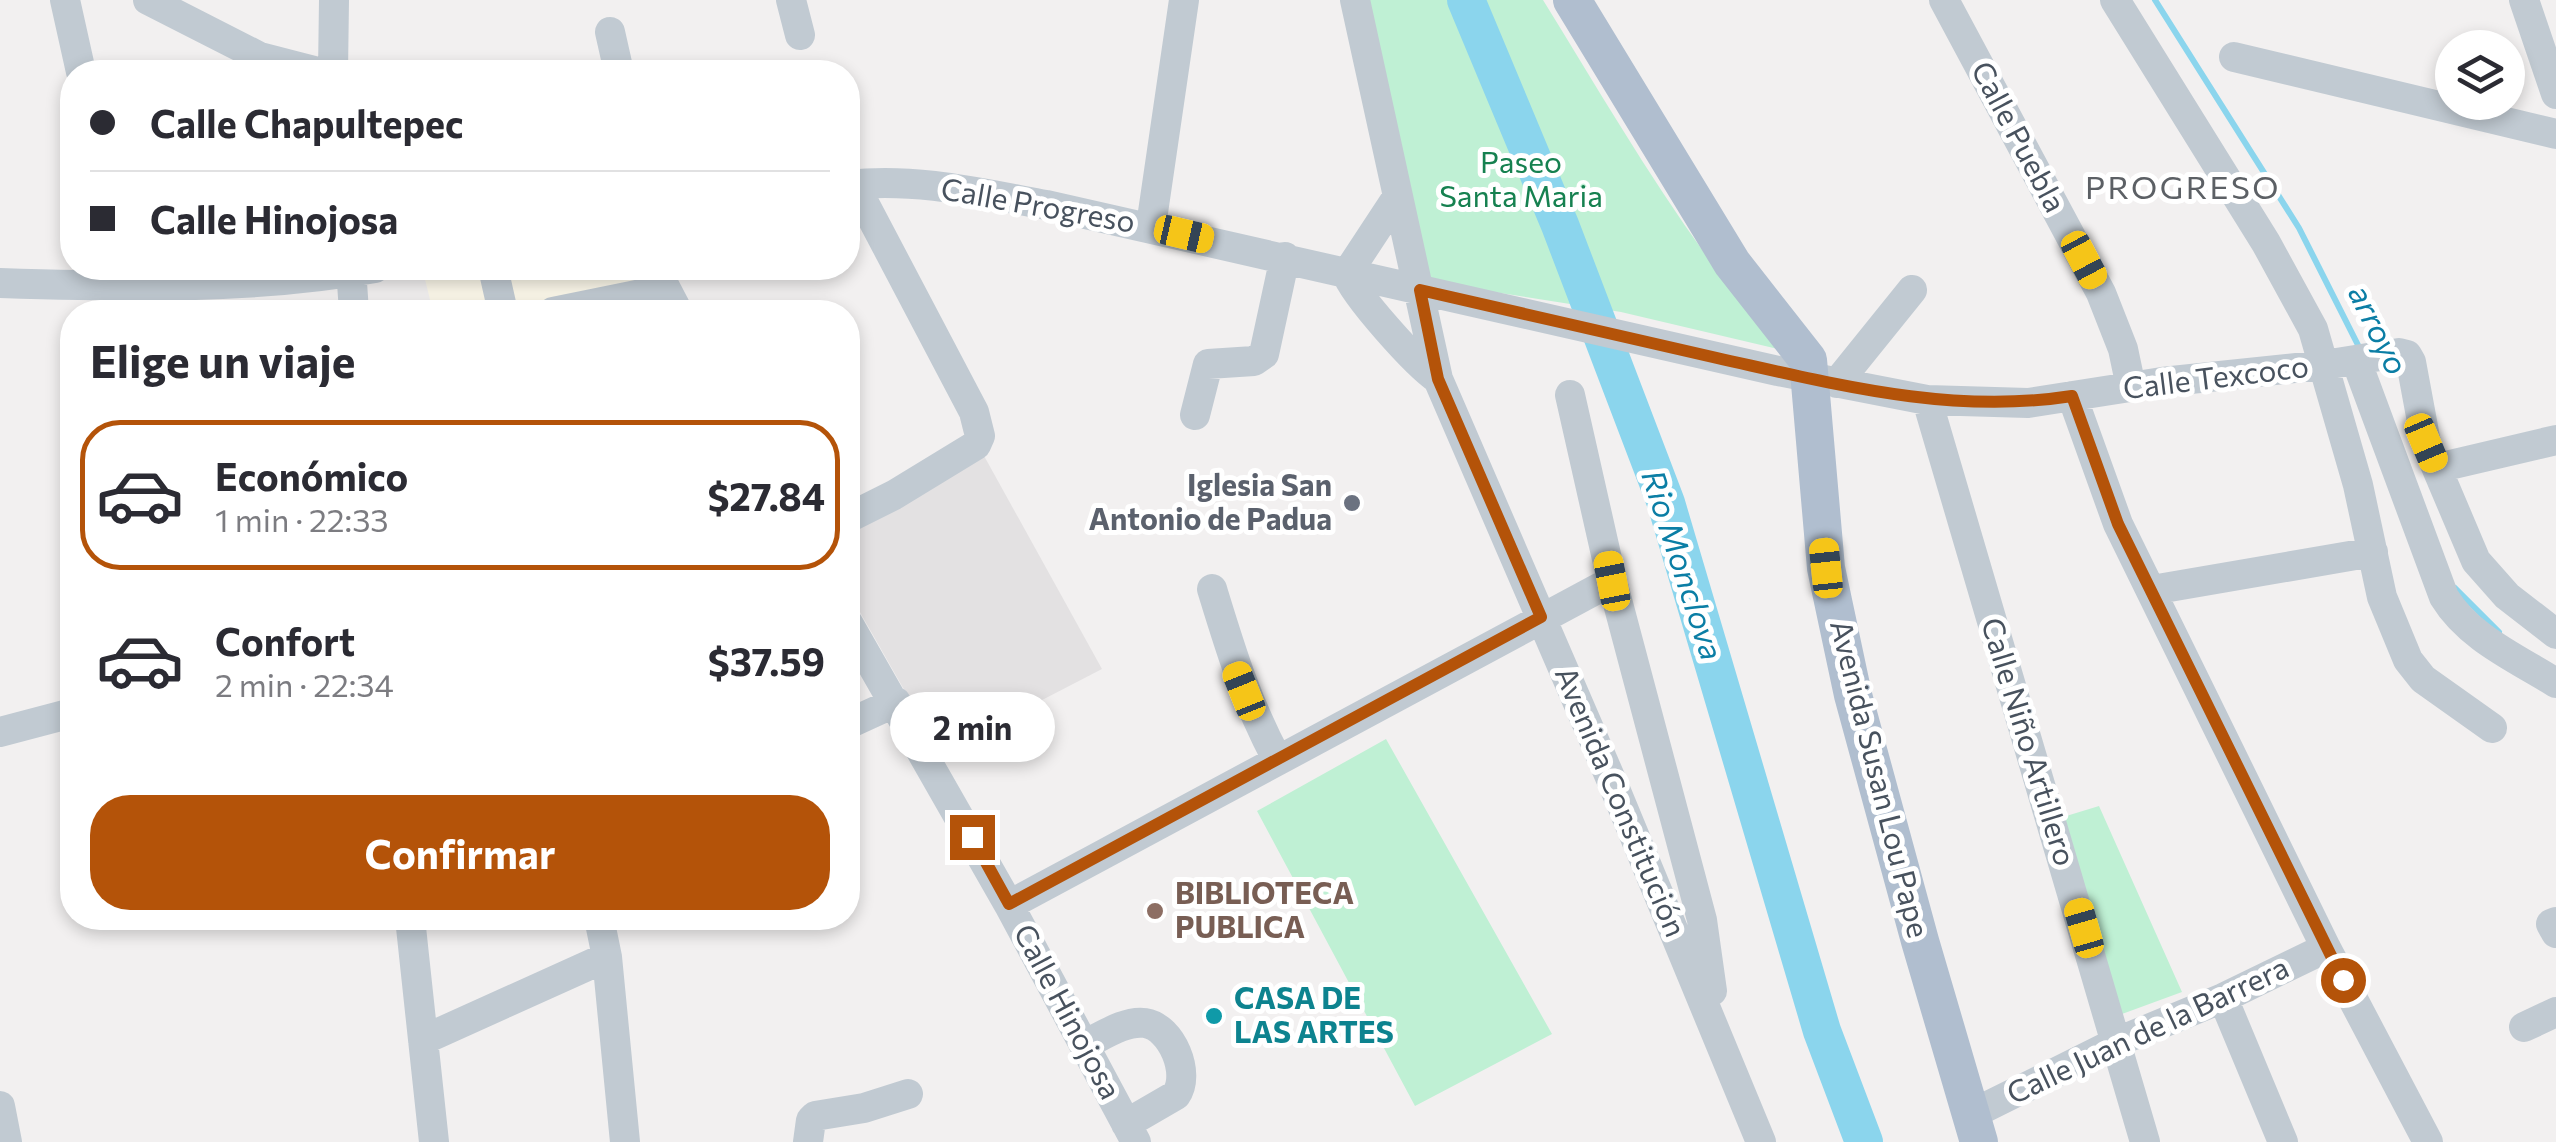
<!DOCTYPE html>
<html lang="es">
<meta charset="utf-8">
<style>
:root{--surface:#fff;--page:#f7f7f7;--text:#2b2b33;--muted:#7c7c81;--line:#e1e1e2;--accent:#b45309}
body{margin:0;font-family:Commissioner,sans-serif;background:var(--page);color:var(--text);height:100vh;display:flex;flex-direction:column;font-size:38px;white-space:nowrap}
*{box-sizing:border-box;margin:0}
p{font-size:32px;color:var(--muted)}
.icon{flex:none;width:55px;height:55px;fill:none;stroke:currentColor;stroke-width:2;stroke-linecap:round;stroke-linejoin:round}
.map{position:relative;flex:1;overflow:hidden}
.details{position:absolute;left:60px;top:300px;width:800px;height:630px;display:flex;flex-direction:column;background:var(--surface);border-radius:40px;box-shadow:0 5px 15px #0003}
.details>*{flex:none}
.hud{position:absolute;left:60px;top:60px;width:800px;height:220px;border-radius:40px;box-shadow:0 5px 15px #0003;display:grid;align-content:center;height:220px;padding:0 30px;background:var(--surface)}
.fabs{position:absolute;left:2435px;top:30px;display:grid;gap:20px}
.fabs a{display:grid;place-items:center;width:90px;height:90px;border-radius:50%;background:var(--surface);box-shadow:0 5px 15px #0003;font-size:50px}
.end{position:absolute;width:45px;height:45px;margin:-22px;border:12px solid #b45309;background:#fff;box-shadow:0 0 0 5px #fff}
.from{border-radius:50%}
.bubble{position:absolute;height:70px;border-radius:35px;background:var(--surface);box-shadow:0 5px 15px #0003;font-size:32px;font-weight:700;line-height:70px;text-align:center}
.car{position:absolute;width:30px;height:60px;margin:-30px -15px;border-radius:12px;box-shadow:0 0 8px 2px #0007;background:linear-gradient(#f5c518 24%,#345 0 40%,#f5c518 0 76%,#345 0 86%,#f5c518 0)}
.hud b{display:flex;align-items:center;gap:35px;height:95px;font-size:38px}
.hud b+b{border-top:2px solid var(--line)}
.hud i{width:25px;height:25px;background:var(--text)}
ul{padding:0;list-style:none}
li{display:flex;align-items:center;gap:30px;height:150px;margin:0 20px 15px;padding:0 10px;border:5px solid transparent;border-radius:40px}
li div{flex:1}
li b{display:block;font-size:38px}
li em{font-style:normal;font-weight:700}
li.current{border-color:var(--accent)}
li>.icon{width:90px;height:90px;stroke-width:1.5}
h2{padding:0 30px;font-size:45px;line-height:120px}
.button{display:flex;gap:20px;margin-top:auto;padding:20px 30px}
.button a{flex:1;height:115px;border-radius:40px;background:var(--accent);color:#fff;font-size:40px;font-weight:700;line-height:115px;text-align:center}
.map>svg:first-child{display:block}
.commercial{fill:#fcf8ea}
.education{fill:#e3e1e2}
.green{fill:#bff0d4}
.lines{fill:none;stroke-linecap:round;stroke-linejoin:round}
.stream{stroke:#8bd5ed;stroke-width:6}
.river{stroke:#8bd5ed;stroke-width:38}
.minor{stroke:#c1cad2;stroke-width:30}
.major{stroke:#b0becf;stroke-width:38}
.route{stroke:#b45309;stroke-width:12}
.worship-dot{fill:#6b7280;stroke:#fff;stroke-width:4}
.education-dot{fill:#8d6e63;stroke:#fff;stroke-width:4}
.culture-dot{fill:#0f9aa8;stroke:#fff;stroke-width:4}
.labels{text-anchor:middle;stroke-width:10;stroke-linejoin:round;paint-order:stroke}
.street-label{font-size:30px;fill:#48525e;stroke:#fff}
.park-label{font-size:30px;fill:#168150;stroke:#fff}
.worship-label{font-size:30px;font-weight:bold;fill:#5b616d;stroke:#fff;text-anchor:end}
.education-label{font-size:30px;font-weight:bold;fill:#785e54;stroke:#fff;text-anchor:start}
.culture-label{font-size:30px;font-weight:bold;fill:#0d838f;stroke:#fff;text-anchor:start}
.neighbourhood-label{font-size:32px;letter-spacing:2.5px;fill:#5c6065;stroke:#fff}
.water-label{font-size:32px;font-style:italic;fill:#0b7ea5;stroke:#fff}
</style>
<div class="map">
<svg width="2556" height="1142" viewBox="0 0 2556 1142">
<rect width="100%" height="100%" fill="#f2f0f0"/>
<path class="commercial" d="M438,268h208l20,44h-233l-10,-41z"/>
<path class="education" d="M983,454l119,215 -162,84 -92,-162v-66z"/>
<path class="green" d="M1362,0h181c73,118 146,247 239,350l-161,-38 -191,-30z
M1386,739l166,295 -137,72 -158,-295z
M2099,806l83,186 -60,22 -59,-197z"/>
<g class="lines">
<path class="stream" d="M2155,0l144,228 61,121
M2455,588l44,44"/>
<path class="river" d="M1466,0l94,225 106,278 156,528 42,111"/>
<path class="minor" d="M65,0l16,72
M148,0l112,57 58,15
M791,0l9,35
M1355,0l83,379 175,405 148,358
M1944,0l157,293 22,56 8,38
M2115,0l151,243 47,86 45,156 24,112 26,63 15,19 69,49
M2524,0l32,94
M610,32l9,40
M2234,57l322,77
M333,72l1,-72
M848,185c66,-8 133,8 198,20l732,166 149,29 101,3 134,-21 162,-17 75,-12 8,2 4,7 15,81 50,118 31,35 49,38
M1151,226l33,-226
M351,268l3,44
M493,268l10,44
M655,268l23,44
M1346,272c8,23 70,92 92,107
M1348,272l50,-76
M0,283c125,4 252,7 375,-15
M553,312l113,-23
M2356,360l88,237c25,41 72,61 112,86
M1837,383l75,-93
M2072,396l46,128 208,424 102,194
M1927,400l218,742
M1195,415l13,-51 46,-3 10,-7 21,-97
M2437,468l119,-28
M848,518l46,-23 82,-50 4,-9 -6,-24 -120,-228
M1612,581l90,339 10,71
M1212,589c19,62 34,112 65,170
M2152,590l221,-38
M848,623l161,282 127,237
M848,724l48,-22
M0,732l72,-19
M1009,905l603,-324 -42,-186
M410,918l24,224
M599,918l8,39 18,185
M2556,922l-5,2 5,9
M2223,998l60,144
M2524,1027l32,-15
M423,1040l184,-83
M1084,1045c17,-8 41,-25 61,-22 27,4 46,51 31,72l-50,29
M0,1106l7,36
M1970,1115l147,-73 106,-44 103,-50
M808,1142l3,-22 4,-4 49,-8 44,-14"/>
<path class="major" d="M1572,0l160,263 76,97 18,208 27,127 67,246 59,201"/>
</g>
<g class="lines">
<path class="route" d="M972,837l37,67 532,-287 -103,-238 -18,-89c99,23 198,45 297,68 118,26 234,57 355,38l46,128 225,456"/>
</g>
<circle class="worship-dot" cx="1352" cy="503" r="10"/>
<circle class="education-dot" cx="1155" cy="911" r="10"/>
<circle class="culture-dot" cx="1214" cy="1016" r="10"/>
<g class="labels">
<g class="street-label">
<text transform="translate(2018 137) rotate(62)" y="10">Calle Puebla</text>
<text transform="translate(1038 206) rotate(10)" y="10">Calle Progreso</text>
<text transform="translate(2216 378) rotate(-7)" y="10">Calle Texcoco</text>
<text transform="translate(2028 742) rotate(73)" y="10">Calle Niño Artillero</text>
<text transform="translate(1879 779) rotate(76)" y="10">Avenida Susan Lou Pape</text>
<text transform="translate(1620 802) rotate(67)" y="10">Avenida Constitución</text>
<text transform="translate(1067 1012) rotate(62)" y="10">Calle Hinojosa</text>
<text transform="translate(2148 1031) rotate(-25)" y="10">Calle Juan de la Barrera</text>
</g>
<g class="park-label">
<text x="1521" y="173">Paseo<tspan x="1521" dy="34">Santa Maria</tspan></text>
</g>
<g class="worship-label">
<text x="1332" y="496">Iglesia San<tspan x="1332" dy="34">Antonio de Padua</tspan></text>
</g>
<g class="education-label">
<text x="1175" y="904">BIBLIOTECA<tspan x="1175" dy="34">PUBLICA</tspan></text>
</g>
<g class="culture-label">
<text x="1234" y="1009">CASA DE<tspan x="1234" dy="34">LAS ARTES</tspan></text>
</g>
<g class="neighbourhood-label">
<text x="2183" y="199">PROGRESO</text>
</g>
<g class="water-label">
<text transform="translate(2378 330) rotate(64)" y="11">arroyo</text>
<text transform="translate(1682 565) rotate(72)" y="11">Rio Monclova</text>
</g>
</g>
</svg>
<div class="fabs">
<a><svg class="icon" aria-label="layers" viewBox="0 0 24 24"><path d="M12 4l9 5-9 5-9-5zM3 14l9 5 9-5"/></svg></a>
</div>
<i class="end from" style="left:2343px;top:980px"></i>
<i class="end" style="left:972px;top:837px"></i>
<div class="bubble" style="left:890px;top:692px;width:165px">2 min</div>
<i class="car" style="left:1184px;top:234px;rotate:103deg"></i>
<i class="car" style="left:2084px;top:260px;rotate:152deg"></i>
<i class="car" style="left:2426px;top:443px;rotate:157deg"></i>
<i class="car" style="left:1826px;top:568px;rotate:354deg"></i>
<i class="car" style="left:1612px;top:581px;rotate:349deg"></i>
<i class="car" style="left:1244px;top:691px;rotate:338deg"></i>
<i class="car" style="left:2084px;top:928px;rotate:344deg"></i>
<div class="hud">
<b><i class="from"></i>Calle Chapultepec</b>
<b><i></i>Calle Hinojosa</b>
</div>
<section class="details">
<h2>Elige un viaje</h2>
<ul>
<li class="current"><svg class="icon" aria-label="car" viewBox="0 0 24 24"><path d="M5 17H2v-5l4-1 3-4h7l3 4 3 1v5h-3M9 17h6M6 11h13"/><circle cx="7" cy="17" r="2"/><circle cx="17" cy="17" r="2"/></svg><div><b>Económico</b><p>1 min · 22:33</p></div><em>$27.84</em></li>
<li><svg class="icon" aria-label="car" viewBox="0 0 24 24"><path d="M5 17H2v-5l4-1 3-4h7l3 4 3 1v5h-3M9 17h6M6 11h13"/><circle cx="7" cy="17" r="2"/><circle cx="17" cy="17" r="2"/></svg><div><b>Confort</b><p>2 min · 22:34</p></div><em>$37.59</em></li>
</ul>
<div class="button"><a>Confirmar</a></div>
</section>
</div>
